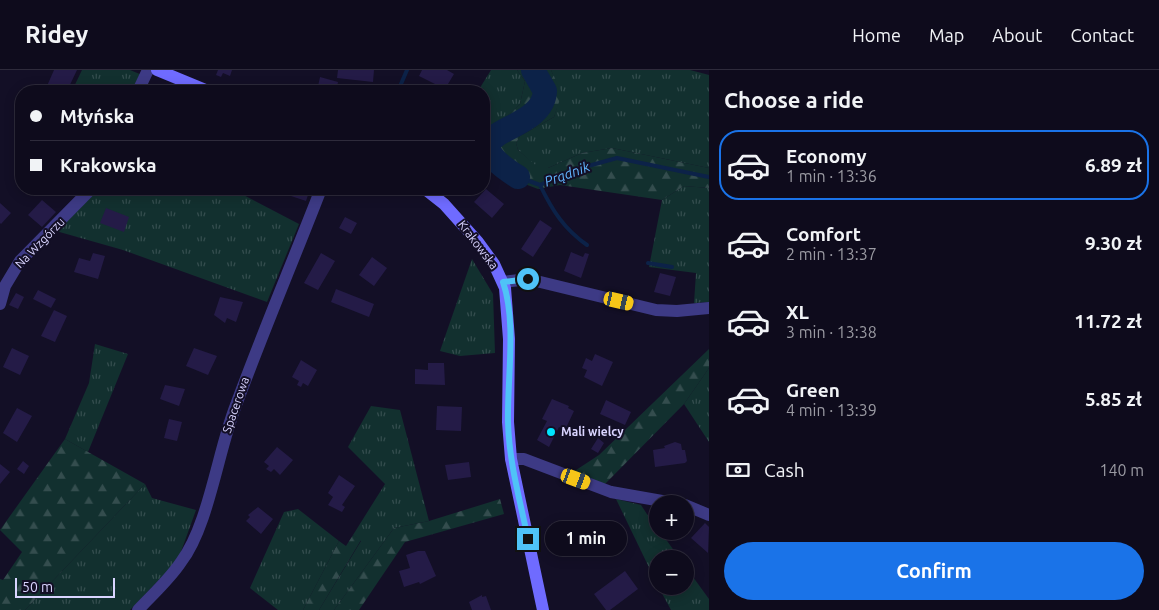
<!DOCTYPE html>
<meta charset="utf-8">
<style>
:root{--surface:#0e0b1c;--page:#171425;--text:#f1f3f6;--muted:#9b9ba3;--line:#2e2b3b;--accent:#1a73e8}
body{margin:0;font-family:Ubuntu,sans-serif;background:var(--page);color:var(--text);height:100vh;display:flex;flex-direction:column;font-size:19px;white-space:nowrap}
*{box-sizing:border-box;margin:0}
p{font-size:16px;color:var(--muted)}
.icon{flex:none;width:28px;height:28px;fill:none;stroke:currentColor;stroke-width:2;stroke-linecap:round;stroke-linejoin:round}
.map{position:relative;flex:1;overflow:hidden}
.details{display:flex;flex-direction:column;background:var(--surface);width:450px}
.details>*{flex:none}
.guide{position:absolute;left:15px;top:15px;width:475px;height:110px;border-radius:20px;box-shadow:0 2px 12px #0003,0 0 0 1px var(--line);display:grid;align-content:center;height:110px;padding:0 15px;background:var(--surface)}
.fabs{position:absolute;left:649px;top:425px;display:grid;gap:10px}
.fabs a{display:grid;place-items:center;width:45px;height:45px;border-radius:50%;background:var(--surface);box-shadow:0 2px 12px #0003,0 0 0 1px var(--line);font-size:25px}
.scale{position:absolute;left:15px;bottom:12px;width:100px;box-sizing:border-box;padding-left:5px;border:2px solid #d9d4ff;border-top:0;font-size:14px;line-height:18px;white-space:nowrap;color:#d9d4ff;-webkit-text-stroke:4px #130f26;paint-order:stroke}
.end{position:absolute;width:22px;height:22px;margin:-11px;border:6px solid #4fc3f7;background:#111;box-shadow:0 0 0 2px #111}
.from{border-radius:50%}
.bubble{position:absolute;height:35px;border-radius:18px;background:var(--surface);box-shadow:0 2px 12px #0003,0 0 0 1px var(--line);font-size:16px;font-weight:700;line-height:35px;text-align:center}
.car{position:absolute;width:15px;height:30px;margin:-15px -8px;border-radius:6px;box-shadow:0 0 4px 1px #0007;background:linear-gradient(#f5c518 24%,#345 0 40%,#f5c518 0 76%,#345 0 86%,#f5c518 0)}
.guide b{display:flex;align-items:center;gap:18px;height:48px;font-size:19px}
.guide b+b{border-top:1px solid var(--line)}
.guide i{width:12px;height:12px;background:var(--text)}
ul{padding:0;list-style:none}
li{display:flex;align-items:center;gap:15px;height:70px;margin:0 10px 8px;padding:0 5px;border:2px solid transparent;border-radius:20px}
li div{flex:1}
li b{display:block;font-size:19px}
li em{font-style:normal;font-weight:700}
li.active{border-color:var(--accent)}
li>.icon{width:45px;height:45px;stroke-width:1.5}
h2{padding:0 15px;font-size:22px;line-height:60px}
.pay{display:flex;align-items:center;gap:12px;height:55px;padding:0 15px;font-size:19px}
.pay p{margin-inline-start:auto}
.action{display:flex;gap:10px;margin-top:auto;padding:10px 15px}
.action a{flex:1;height:58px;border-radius:30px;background:var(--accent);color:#fff;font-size:20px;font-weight:700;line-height:58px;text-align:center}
header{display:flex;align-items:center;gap:30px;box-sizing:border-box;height:70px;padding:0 25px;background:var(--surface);border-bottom:1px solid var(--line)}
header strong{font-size:24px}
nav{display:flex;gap:28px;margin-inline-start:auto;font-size:18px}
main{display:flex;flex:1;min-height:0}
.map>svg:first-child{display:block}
.grass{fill:url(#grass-tufts)}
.forest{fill:url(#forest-firs)}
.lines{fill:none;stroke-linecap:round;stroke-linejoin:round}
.stream{stroke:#0c2248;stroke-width:4}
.river{stroke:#0c2248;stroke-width:24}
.building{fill:#241b47}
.minor{stroke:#3d3a85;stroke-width:12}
.tertiary{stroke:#3d3a85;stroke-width:12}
.secondary{stroke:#6f6bff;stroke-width:12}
.route{stroke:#4fc3f7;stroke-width:6}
.poi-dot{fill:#00e5ff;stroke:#130f26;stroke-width:2}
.labels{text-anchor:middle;stroke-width:4;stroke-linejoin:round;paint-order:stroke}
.street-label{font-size:12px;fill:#d9d4ff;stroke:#130f26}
.poi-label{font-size:12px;font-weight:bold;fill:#d9d4ff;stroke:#130f26;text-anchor:start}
.water-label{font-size:14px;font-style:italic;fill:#62b6ff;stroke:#130f26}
</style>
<header>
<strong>Ridey</strong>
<nav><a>Home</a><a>Map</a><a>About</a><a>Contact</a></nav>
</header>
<main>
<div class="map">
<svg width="709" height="540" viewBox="0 0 709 540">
<defs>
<pattern id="grass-tufts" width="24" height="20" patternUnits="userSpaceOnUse" patternTransform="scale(1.25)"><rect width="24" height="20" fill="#12302f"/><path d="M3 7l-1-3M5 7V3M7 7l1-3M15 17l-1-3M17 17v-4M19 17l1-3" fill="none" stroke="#344d4e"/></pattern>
<pattern id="forest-firs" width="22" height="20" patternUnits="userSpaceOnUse" patternTransform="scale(1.25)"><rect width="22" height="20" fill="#12302f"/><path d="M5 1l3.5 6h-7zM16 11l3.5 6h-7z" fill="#344d4e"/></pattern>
</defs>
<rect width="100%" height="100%" fill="#130f26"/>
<path class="grass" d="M82,0h48l12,5 -8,16h-62z
M491,0h26l8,11 -5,23 -25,24 -11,-7v-30h-6z
M551,0h139l19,5v93l-97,-20 -30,5 -34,15 -9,1 -21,-19 -2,-7 4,-7 34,-19 7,-24z
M684,116l25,2v114l-15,1 2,-30 -47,-6 13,-67z
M99,119h133l67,35 -32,78 -144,-52 -67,-19z
M472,189l21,35 2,59 -35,3 -20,-5z
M95,274l33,10 -40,98 -23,-13 24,-56z
M709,298v74l-25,-38z
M371,336l29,4 29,111 -35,7 -60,82h-15l42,-69 -8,-6 32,-51 -37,-37z
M145,414l7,14 44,12 -18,50 -48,50h-105z
M616,429l25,6 17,26h2l20,28h-22l-1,25z
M298,439l41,32 -36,69h-25l-28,-22 34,-76z
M685,496l24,33v11h-38l-13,-24h27z"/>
<path class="forest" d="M517,0h34l11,23 -8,24 -34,19 -4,7 2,7 21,18h9l34,-15 30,-5 97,20v20l-25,-2 -22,14 -102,-15 -22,4 -29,-11 -24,-20 -1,-20 36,-34 5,-23z
M709,279v19l-25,36 -79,80 -32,-12 26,-17z
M65,369l80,45 -120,126h-25v-31l3,1 19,-28 -22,-22z
M500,429l4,15 -99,28 -46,68h-25l60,-82 35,-7z
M353,465l8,5 -42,70h-16l36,-69 7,5z"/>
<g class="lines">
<path class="stream" d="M398,21l9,-21
M518,107l22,8 30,-14 47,-13 92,19
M540,115c12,25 24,44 47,60
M648,193l24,4"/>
<path class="river" d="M518,107c-79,-50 25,-40 27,-86l-12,-21"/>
</g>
<path class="building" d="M54,0h23l-10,21h-10l-10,-5z
M218,0h14l-2,6 -7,-3 -2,4 -5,-2z
M338,0h36l-1,12 -36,-4z
M422,0h25l7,4 -9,15 -26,-13z
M320,7l18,5 -2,9h-19z
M294,119h16l-4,12 -15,-5z
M486,119l18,15 -12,14 -18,-16z
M42,130l14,12 -14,15 -14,-12z
M0,133l11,10 -10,11 -1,-1z
M106,138l23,9 -5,15 -24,-9z
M345,147l12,6 -6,11 -12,-6z
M540,150l12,8 -19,29 -12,-8z
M571,182l12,5 2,-4 4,1 -8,24 -17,-7z
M93,183l12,3 -7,23 -24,-7 5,-14 11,3z
M321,183l14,8 -17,29 -14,-7z
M372,187l15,11 -13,18 -15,-11z
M660,203l16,4 -6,19 -16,-4z
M336,219l38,15 -5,13 -38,-15z
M38,220l18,9 -5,9 -18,-9z
M16,223l8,4 -6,12 -9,-4z
M220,227l23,5 -7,20 -9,-4 -2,5 -11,-8z
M54,240l13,6 -12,26 -14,-6z
M12,278l17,8 -9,19 -17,-8z
M194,278l23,8 -9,19 -22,-9z
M595,284l18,8 -11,24 -18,-9 3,-7 -5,-2 4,-10 6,3z
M301,290l16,10 -9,16 -5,-3 -2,4 -4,-2 2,-4 -7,-4z
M428,293h16l1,22 -30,-1v-15l13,1z
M165,315l20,4 -6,17 -19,-7z
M552,329l17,7 -1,2 6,3 -9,19 -6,-3 -10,20 -12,-7 10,-19 -5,-2z
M606,330l25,12 -6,13 -25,-11z
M437,336l25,1 -1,24 -25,-1z
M17,338l15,8 -15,26 -14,-9z
M169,349l13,3 -5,19 -13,-3z
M598,368l6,5 -6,10 -7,-4z
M675,372l6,2 1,6h3l2,11 -2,2 -30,4 -2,-17 12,-2 -1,-2z
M277,377l16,13 -13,15 -6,-6 -3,3 -5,-3 3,-3 -5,-4z
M23,391l6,5 -5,8 -7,-5z
M469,392l2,15 -23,3 -3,-15z
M0,394l10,8 -10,12z
M339,405l16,11 -13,19 3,2 -3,5 -14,-7 5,-8 -5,-4z
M258,437l15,12 -12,15 -15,-13 4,-4 -2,-2z
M705,453l4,4 -1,26 -17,-15z
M418,481h7l11,25 -16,8 -1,-2 -15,5 -5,-16 11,-3 -4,-13z
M625,501l13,18 -28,21h-4l-12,-16z
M482,525v2l4,-1 5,14h-19l-3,-8z"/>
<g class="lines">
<path class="minor" d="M138,21l10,-21
M0,234l5,-18 15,-25 71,-72
M511,389h13l87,33 68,12
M685,435l24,10
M138,540c14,-15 31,-30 43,-48 28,-37 37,-112 55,-157 27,-73 57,-144 85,-216"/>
<path class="tertiary" d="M503,212l25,-3 128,31 21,1 32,-3"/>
<path class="secondary" d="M157,0l51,21
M425,119l19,15 34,38 16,22 11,24 4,51 -1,83 3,37 32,151"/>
</g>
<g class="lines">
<path class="route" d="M528,469c-8,-39 -19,-77 -20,-117 -1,-44 9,-99 -5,-140l25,-3"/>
</g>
<circle class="poi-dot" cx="551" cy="362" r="5"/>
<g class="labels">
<g class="street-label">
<text transform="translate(40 173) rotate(-46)" y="4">Na Wzgórzu</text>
<text transform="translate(478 175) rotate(53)" y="4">Krakowska</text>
<text transform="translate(236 335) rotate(-71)" y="4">Spacerowa</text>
</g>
<g class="poi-label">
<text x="561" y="366">Mali wielcy</text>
</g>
<g class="water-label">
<text transform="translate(567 104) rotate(-20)" y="5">Prądnik</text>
</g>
</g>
</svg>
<div class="fabs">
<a>+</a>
<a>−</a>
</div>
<div class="scale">50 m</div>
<i class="end from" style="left:528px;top:209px"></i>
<i class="end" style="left:528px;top:469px"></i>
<div class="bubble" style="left:545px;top:451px;width:82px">1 min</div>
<i class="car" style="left:619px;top:231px;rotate:103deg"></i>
<i class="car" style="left:576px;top:409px;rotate:110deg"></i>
<div class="guide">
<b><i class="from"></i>Młyńska</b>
<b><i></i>Krakowska</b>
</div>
</div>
<section class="details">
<h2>Choose a ride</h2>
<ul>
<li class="active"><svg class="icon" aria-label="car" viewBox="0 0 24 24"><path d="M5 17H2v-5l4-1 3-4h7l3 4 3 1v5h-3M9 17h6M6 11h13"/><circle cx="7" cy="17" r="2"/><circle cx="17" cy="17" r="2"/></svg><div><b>Economy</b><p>1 min · 13:36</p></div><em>6.89 zł</em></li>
<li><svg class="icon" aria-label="car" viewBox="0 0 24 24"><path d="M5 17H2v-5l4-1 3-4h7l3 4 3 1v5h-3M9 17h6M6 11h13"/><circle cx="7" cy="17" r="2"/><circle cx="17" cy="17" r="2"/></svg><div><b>Comfort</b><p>2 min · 13:37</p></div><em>9.30 zł</em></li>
<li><svg class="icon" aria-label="car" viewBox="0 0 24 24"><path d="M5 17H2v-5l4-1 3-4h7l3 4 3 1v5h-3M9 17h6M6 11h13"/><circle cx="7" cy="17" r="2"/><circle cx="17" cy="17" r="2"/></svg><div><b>XL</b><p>3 min · 13:38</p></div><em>11.72 zł</em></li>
<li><svg class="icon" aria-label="car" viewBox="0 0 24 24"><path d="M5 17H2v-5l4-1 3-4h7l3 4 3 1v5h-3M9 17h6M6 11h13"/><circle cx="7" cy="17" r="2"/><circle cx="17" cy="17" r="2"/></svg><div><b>Green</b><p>4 min · 13:39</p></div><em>5.85 zł</em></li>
</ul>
<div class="pay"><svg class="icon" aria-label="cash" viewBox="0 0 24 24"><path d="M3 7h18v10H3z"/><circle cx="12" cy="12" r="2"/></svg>Cash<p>140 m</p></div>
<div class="action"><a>Confirm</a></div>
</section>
</main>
